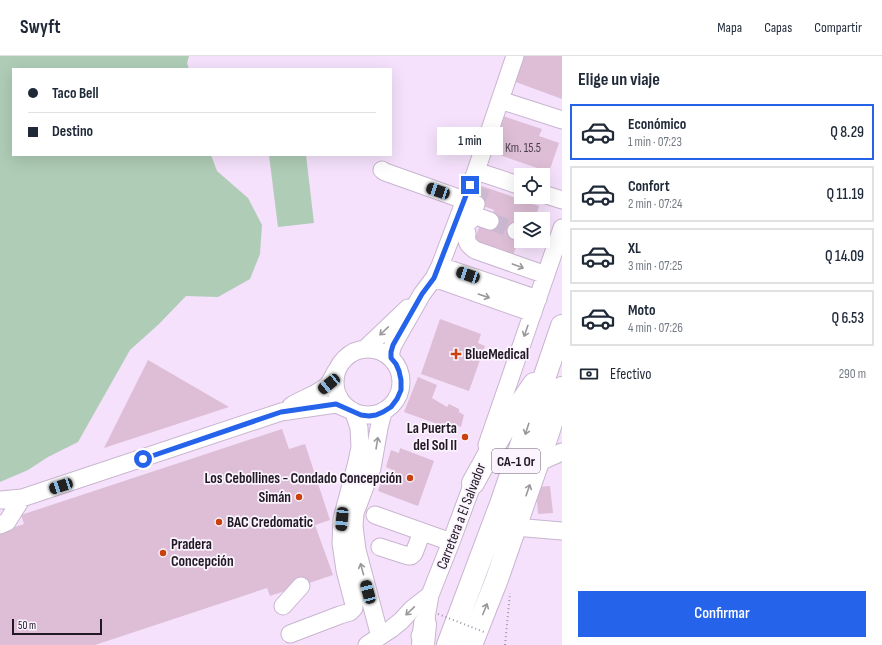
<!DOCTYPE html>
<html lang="es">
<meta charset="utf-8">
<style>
:root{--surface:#fff;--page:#f6f6f7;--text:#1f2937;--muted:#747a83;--line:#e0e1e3;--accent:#2563eb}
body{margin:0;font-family:"Sofia Sans Condensed",sans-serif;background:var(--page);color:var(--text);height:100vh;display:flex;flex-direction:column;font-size:15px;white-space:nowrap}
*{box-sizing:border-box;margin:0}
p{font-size:13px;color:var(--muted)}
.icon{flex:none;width:22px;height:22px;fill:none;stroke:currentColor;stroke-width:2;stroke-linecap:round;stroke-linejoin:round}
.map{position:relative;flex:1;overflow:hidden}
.side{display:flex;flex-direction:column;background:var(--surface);width:320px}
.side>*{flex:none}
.top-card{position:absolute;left:12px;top:12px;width:380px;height:88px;border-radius:0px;box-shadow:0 4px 16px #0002;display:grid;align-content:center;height:88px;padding:0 16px;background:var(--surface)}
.tools{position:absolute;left:514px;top:112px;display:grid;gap:8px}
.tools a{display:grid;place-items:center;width:36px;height:36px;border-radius:0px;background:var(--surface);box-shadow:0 4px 16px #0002;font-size:20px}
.scale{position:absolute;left:12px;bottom:10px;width:90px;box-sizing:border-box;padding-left:4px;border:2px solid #201923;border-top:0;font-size:11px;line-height:14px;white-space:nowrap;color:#201923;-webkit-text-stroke:3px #fbf3fe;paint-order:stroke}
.end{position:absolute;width:18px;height:18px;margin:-9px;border:5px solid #2563eb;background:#fff;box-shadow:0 0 0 2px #fff}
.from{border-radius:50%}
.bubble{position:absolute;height:28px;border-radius:0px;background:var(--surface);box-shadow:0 4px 16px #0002;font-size:13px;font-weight:600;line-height:28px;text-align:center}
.car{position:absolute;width:12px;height:24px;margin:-12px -6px;border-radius:5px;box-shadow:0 0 3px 1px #0007;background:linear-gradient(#222 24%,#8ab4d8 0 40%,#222 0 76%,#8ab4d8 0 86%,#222 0)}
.top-card b{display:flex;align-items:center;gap:14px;height:38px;font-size:15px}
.top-card b+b{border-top:1px solid var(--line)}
.top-card i{width:10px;height:10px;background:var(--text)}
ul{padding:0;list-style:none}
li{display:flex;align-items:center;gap:12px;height:56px;margin:0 8px 6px;padding:0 8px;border:2px solid var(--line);border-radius:0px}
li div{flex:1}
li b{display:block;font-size:15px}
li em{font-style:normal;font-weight:600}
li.active{border-color:var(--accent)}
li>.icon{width:36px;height:36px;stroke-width:1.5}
h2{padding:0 16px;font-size:18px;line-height:48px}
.pay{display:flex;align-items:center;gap:10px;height:44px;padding:0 16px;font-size:15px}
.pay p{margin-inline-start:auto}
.button{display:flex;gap:8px;margin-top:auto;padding:8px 16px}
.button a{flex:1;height:46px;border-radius:0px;background:var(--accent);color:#fff;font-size:16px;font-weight:600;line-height:46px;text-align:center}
header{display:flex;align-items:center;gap:24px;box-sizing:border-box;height:56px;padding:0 20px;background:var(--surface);border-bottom:1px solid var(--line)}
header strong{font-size:19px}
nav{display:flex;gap:22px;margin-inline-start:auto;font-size:14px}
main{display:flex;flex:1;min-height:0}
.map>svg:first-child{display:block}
.green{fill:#aeccb6}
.building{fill:#ddbed6}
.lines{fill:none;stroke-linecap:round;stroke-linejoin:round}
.minor-tunnel{stroke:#cab9d0;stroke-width:17;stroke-dasharray:17 8;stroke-linecap:butt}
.minor-casing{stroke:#c9b5cf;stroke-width:19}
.highway-casing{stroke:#c9b5cf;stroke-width:24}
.path{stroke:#a293a7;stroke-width:2;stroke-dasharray:1 3;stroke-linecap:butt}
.minor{stroke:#fff;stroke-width:17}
.highway{stroke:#fff;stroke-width:22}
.path-bridge{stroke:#a293a7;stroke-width:2;stroke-dasharray:1 3;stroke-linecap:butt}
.oneway{stroke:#9b989c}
.route{stroke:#2563eb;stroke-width:5}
.poi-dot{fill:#c8410e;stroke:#fbf3fe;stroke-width:1.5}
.labels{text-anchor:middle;stroke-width:3.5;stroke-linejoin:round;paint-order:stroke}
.number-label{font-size:13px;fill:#4f4250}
.shield{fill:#fbf3fe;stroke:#625a65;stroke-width:1}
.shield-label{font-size:14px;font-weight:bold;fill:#201923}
.poi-label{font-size:15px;font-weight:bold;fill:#201923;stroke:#fbf3fe;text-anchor:start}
.street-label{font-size:15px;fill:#201923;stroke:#fbf3fe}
</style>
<header>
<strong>Swyft</strong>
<nav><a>Mapa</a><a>Capas</a><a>Compartir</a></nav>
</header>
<main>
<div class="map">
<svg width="562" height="589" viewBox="0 0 562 589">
<rect width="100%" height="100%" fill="#f5e1fb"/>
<path class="green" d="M0,0h189l-2,7 2,6h-176v86h198l6,16 31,27 14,27 -2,29 -10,25 -32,18 -32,-1 -28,29 -28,25 -52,92 -30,15 -20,13 -28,12z
M269,99h37l8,68 -36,4z"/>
<path class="building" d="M522,0h40v43l-49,-18z
M500,59l42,14 -3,7 20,7 -10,29 -61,-21z
M479,129l60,21 -4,13 -15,1 -7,17 6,3 -8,20 -39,-14 8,-21 7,3 7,-18 -21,-8z
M440,263l41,15 -3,9 7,3 -16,45 -48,-17z
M148,304l81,47 -125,41z
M418,321l19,8 -5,13 15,9 2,-3 10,5v3l5,3 -3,12 -5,-2 -2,5 -50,-18z
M282,373l7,20 16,-5 25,76 -15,5 18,50 -63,21 -3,-8 -172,57h-95v-113l24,-8 -3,-9z
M400,392l34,13 -16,45 -40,-15 5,-15 9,3 3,-8 -9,-4 5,-17 8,3z
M550,430l3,27 -15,1 -2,-27z"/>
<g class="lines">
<path class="minor-tunnel" d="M476,148l6,-18
M490,165l26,10"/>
<defs>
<path id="minor" d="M500,44l62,20
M382,114l3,2 79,28
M476,115l45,15
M543,138l19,6
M473,159l17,6
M470,165l6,-17
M516,175l5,1
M467,177c-1,9 0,11 8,17l71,25
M440,210l98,33
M434,222l99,35
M335 326a33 33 0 1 1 66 0a33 33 0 1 1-66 0Z
M365,293l43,-41
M391,302v-6l2,-7 29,-51 12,-16 6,-12 36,-95 39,-115
M291,350c12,-8 26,-11 37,-21 3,-4 6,-10 8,-14
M487,389l75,-217
M537,407l25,-11
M0,444l22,-2 259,-86 55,-8 14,6
M375,459l76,27
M0,469l7,-3 15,-24
M515,471l47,4
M380,491l28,9h3l3,-3 8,-21
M283,550l18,-20
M379,577l-22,-83 -3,-24 1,-13 17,-45 7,-40 4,-16
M290,578l50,-19 10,-3 4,-4v-3l-2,-8 -7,-27 -4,-27 1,-24 15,-57 3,-15 -1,-19 -5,-15
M420,580l5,-12 5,-29 21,-53 26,-70
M367,589l24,-16 10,-8 11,-12 18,-14"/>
<path id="highway" d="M473,427l16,-29 23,-38 22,-32
M423,589l2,-21
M448,589l53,-141 61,-178
M471,589l26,-66 51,-146 14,-45"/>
</defs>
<use href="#minor" class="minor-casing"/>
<use href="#highway" class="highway-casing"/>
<path class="path" d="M505,589l5,-52"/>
<use href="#minor" class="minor"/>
<use href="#highway" class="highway"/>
<path class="path-bridge" d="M438,558l46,18"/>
</g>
<defs><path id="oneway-shaft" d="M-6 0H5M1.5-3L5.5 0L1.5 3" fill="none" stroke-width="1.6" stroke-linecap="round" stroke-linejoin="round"/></defs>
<g class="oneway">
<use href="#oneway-shaft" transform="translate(518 210) rotate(20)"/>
<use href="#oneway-shaft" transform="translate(484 240) rotate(19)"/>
<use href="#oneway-shaft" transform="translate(384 275) rotate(136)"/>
<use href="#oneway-shaft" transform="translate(526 275) rotate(109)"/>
<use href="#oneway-shaft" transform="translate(527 373) rotate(108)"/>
<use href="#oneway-shaft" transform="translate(377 387) rotate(-81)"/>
<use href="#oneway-shaft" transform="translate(528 434) rotate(-71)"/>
<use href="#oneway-shaft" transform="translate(362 513) rotate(-105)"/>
<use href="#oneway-shaft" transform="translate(485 553) rotate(-68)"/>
<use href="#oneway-shaft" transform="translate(410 555) rotate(136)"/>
</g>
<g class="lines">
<path class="route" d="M143,403l138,-47 55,-8 25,11 8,1 7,-1 7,-3 8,-5 6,-8 4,-9v-10l-2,-9 -3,-7 -5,-6v-6l2,-7 29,-51 12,-16 36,-93"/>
</g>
<g class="poi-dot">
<path d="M454 292h4v4h4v4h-4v4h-4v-4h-4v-4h4z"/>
<circle cx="465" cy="381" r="4"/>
<circle cx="410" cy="422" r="4"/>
<circle cx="299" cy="441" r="4"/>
<circle cx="219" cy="466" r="4"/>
<circle cx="163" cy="497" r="4"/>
</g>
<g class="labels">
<g class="number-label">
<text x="523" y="96">Km. 15.5</text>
</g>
<rect class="shield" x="492" y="393" width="48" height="24" rx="3"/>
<g class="shield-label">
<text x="516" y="410">CA-1 Or</text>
</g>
<g class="poi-label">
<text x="465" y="303">BlueMedical</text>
<text x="457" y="377" text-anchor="end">La Puerta<tspan x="457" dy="17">del Sol II</tspan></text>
<text x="402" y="427" text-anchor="end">Los Cebollines - Condado Concepción</text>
<text x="291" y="446" text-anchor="end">Simán</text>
<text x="227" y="471">BAC Credomatic</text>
<text x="171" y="493">Pradera<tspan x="171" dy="17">Concepción</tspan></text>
</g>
<g class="street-label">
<text transform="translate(461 460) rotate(-69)" y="5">Carretera a El Salvador</text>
</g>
</g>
</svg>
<div class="tools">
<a><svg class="icon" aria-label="locate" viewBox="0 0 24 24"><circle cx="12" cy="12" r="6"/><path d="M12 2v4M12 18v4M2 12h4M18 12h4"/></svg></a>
<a><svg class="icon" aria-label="layers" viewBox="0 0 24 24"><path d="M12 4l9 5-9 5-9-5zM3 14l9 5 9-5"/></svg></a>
</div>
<div class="scale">50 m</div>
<i class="end from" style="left:143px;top:403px"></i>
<i class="end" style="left:470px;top:129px"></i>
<div class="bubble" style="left:437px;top:71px;width:66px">1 min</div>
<i class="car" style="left:438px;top:135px;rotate:289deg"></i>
<i class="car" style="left:468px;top:219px;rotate:289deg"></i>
<i class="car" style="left:329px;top:328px;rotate:231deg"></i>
<i class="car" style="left:61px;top:430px;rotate:252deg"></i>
<i class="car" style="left:342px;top:463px;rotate:185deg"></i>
<i class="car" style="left:368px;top:536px;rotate:345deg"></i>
<div class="top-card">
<b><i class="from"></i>Taco Bell</b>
<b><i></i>Destino</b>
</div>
</div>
<section class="side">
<h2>Elige un viaje</h2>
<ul>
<li class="active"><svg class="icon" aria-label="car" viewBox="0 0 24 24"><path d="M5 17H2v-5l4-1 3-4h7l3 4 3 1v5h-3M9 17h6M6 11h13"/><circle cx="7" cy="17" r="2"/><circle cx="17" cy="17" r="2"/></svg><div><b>Económico</b><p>1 min · 07:23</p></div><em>Q 8.29</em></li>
<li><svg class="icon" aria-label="car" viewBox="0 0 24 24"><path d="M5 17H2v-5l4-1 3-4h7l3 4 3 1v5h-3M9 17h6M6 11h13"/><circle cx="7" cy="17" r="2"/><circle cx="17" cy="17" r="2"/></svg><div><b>Confort</b><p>2 min · 07:24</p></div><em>Q 11.19</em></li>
<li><svg class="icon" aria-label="car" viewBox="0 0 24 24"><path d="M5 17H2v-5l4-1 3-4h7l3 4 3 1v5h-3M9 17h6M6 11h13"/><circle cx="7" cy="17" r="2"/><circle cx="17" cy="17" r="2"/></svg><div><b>XL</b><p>3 min · 07:25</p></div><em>Q 14.09</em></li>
<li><svg class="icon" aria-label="car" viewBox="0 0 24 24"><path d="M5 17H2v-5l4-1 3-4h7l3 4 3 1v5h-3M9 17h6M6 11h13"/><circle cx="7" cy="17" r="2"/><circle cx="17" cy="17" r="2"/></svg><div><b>Moto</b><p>4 min · 07:26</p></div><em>Q 6.53</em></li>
</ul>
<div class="pay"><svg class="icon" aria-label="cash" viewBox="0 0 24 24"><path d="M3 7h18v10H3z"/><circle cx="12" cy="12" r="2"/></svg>Efectivo<p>290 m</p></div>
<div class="button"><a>Confirmar</a></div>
</section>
</main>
